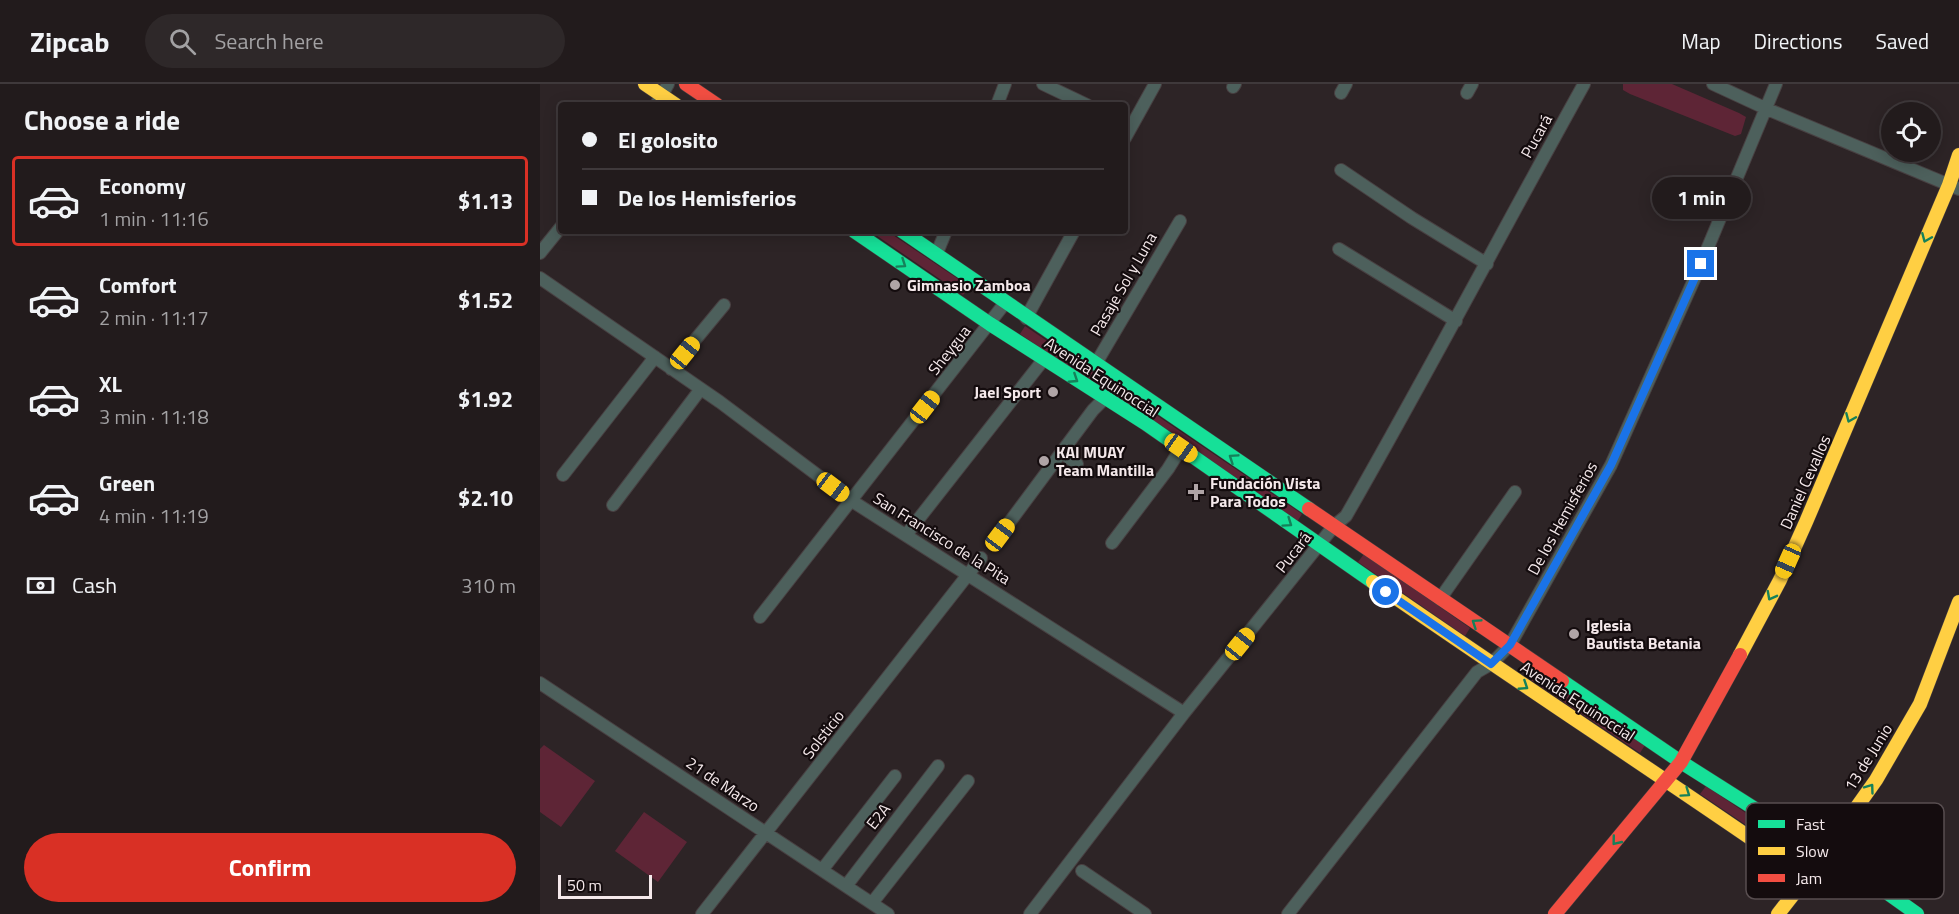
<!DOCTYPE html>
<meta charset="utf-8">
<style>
:root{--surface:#221b1c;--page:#2e2829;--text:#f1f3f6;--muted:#a2a1a3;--line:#3f393b;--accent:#d93025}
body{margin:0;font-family:"Titillium Web",sans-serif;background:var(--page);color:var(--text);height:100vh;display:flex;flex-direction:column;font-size:22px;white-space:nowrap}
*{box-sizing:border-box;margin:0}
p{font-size:20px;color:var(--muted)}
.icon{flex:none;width:33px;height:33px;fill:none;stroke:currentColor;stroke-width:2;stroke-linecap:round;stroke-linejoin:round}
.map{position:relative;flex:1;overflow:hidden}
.details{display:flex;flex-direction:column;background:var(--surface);width:540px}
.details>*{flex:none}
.guide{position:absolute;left:18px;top:18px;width:570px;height:132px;border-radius:6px;box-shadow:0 3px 15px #0003,0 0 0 2px var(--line);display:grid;align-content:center;height:132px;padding:0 24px;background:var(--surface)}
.controls{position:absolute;left:1341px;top:18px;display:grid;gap:12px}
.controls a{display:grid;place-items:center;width:60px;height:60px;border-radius:50%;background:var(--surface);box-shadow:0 3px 15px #0003,0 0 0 2px var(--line);font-size:30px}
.scale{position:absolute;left:18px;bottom:15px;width:94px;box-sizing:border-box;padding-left:6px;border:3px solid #f5e9eb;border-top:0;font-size:16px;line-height:21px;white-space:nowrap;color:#f5e9eb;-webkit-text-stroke:4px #140c0e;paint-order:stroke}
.end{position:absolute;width:27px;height:27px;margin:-14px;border:8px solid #1a73e8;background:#fff;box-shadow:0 0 0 3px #fff}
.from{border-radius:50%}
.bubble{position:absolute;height:42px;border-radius:21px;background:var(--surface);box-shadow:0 3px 15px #0003,0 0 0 2px var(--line);font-size:20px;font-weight:700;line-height:42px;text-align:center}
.car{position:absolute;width:18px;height:36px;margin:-18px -9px;border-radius:8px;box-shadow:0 0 4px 2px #0007;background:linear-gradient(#f5c518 24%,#345 0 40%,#f5c518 0 76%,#345 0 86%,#f5c518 0)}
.guide b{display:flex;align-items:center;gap:21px;height:57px;font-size:22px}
.guide b+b{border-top:2px solid var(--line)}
.guide i{width:15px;height:15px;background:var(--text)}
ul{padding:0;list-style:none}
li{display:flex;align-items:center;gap:18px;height:90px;margin:0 12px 9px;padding:0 12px;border:3px solid transparent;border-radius:6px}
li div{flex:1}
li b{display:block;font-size:22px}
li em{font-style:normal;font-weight:700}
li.on{border-color:var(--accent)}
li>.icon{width:54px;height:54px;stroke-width:1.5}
h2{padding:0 24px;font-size:27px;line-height:72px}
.pay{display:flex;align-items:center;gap:15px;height:66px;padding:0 24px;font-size:22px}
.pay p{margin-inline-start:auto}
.action{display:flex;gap:12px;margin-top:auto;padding:12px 24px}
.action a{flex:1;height:69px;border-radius:36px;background:var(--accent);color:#fff;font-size:24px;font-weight:700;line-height:69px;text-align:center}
header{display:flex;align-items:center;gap:36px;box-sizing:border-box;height:84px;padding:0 30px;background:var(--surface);border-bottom:2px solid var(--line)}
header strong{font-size:28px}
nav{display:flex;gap:33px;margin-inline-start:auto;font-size:21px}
.search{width:420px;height:54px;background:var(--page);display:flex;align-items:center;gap:15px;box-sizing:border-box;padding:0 21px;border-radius:33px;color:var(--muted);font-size:22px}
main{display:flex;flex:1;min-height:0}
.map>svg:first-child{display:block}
.green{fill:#5e2536}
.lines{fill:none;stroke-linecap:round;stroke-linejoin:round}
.street-casing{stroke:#484042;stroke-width:14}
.fast-casing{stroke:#484042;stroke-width:15}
.slow-casing{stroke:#484042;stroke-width:15}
.jam-casing{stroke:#484042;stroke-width:15}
.street{stroke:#4d605c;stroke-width:12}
.fast{stroke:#16e098;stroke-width:14}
.slow{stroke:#ffcf43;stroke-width:14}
.jam{stroke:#f24e42;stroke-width:14}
.oneway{stroke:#15815a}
.route{stroke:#1a73e8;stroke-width:8}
.poi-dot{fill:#afa4a6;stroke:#140c0e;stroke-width:2}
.labels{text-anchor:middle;stroke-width:4.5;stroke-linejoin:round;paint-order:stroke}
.street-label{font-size:16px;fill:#f5e9eb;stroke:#140c0e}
.poi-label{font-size:16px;font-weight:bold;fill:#f5e9eb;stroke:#140c0e;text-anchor:start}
.key{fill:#140c0e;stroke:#584e50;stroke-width:1.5}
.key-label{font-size:16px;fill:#f5e9eb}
</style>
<header>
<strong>Zipcab</strong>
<div class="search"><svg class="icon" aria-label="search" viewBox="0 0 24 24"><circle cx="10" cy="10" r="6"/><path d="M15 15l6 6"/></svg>Search here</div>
<nav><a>Map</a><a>Directions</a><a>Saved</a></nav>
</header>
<main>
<section class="details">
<h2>Choose a ride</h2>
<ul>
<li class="on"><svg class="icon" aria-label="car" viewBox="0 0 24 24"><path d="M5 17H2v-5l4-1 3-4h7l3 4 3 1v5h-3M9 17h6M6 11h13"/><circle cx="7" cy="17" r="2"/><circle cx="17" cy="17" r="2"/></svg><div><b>Economy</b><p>1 min · 11:16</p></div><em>$1.13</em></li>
<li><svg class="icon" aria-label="car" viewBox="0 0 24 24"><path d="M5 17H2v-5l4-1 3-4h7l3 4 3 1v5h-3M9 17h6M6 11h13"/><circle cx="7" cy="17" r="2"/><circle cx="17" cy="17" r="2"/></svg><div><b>Comfort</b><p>2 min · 11:17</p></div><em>$1.52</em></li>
<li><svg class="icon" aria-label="car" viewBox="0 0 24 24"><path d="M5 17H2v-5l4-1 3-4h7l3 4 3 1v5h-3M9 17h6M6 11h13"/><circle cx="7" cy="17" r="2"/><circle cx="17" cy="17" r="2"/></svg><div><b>XL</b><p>3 min · 11:18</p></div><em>$1.92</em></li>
<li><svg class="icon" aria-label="car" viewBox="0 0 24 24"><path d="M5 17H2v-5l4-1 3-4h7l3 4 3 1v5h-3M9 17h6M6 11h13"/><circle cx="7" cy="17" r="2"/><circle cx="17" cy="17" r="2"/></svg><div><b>Green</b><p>4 min · 11:19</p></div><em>$2.10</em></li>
</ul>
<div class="pay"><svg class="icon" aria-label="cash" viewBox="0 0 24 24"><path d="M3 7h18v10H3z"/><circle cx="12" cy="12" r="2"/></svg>Cash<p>310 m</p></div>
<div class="action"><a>Confirm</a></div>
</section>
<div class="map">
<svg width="1419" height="830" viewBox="0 0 1419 830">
<rect width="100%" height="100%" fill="#2d2426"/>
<path class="green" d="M1083,0h49l67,29 7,4 -5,17 -6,2 -105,-42 -7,-4z
M330,147h17l83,56 -7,8z
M485,242l277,188 -5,8 -277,-188z
M824,470l106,74 -5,8 -107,-74z
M993,586l112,75 -5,8 -112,-75z
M4,661l51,36 -34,46 -21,-15v-63z
M1166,702l84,57 1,6 -5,3 -86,-58z
M104,728l43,30 -29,40 -43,-31z"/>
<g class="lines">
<defs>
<path id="street" d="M503,0l44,21
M1173,0l54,25 192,80
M693,3l2,-3
M801,9l5,-9
M927,9l5,-9
M116,21l12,-21
M457,21l8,-21
M585,54l30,-54
M801,86l71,48 75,46
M799,165l117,72
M0,169l21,-26
M396,171l10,-24
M0,194l180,124 132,99 332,212
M486,234l48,-87
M555,281l85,-144
M131,285l53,-64
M522,369l15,11
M23,391l92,-118
M73,421l87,-115
M366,451l138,-176
M460,451l93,-125 11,-11
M572,459l56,-74 13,-21
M900,515l75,-107
M220,533l245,-314
M0,599l348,231
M282,786l73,-94
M542,787l63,43
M306,802l92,-120
M332,819l96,-122
M162,830l279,-356
M490,830l154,-201 150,-187 12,-10c82,-143 158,-288 238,-432
M748,830l189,-242 14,-8 19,-19 101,-180 90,-201 75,-180"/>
<path id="fast" d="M314,147l136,93 155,99 228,159
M362,147l407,278
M1022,597l119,81 142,90 21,10 73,52"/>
<path id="slow" d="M105,0l31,21
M833,498c144,100 290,195 434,295
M1200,571l40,-75 26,-58 143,-337 10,-30
M1238,830l29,-37 69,-97 44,-76 39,-102"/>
<path id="jam" d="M146,0l31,21
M769,425l253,172
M1015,830l126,-152 59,-107"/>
</defs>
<use href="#street" class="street-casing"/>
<use href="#fast" class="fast-casing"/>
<use href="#slow" class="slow-casing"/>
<use href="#jam" class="jam-casing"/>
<use href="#street" class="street"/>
<use href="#fast" class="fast"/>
<use href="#slow" class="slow"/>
<use href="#jam" class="jam"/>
</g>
<defs><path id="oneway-chevron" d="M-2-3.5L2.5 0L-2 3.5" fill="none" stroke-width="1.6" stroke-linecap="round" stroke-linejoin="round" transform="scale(1.5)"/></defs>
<g class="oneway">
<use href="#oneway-chevron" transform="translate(1386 154) rotate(113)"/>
<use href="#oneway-chevron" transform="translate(362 180) rotate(34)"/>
<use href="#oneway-chevron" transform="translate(534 295) rotate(33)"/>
<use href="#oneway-chevron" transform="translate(1310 334) rotate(113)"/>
<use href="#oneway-chevron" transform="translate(693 374) rotate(-146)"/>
<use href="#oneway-chevron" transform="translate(748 439) rotate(35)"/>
<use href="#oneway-chevron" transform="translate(1231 512) rotate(118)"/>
<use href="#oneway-chevron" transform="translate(936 539) rotate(-146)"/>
<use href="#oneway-chevron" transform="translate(984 602) rotate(33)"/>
<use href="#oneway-chevron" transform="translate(1330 704) rotate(-54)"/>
<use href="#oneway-chevron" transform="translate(1146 709) rotate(35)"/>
<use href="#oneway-chevron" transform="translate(1076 757) rotate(129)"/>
</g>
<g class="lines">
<path class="route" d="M846,508l105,72 19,-19 101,-180 90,-201"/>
</g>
<g class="poi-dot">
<circle cx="355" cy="201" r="6"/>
<circle cx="513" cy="308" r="6"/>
<circle cx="504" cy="377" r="6"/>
<path d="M653 399h6v6h6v6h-6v6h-6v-6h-6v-6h6z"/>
<circle cx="1034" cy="550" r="6"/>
</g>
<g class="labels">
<g class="street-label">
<text transform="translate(996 52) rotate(-61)" y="6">Pucará</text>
<text transform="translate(583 200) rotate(-60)" y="6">Pasaje Sol y Luna</text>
<text transform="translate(409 266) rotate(-52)" y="6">Sheygua</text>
<text transform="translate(562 293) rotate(33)" y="6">Avenida Equinoccial</text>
<text transform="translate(1265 398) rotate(-66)" y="6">Daniel Cevallos</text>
<text transform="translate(1022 434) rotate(-61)" y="6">De los Hemisferios</text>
<text transform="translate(402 454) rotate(32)" y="6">San Francisco de la Pita</text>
<text transform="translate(753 468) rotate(-52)" y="6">Pucará</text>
<text transform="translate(1038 617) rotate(33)" y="6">Avenida Equinoccial</text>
<text transform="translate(283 650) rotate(-52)" y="6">Solsticio</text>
<text transform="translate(1328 673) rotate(-58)" y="6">13 de Junio</text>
<text transform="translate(183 700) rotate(34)" y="6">21 de Marzo</text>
<text transform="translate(338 732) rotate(-52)" y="6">E2A</text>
</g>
<g class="poi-label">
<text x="367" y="207">Gimnasio Zamboa</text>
<text x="501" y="314" text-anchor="end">Jael Sport</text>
<text x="516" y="374">KAI MUAY<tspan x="516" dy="18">Team Mantilla</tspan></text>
<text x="670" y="405">Fundación Vista<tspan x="670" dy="18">Para Todos</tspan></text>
<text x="1046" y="547">Iglesia<tspan x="1046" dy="18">Bautista Betania</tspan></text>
</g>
</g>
<rect x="1206" y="719" width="198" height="96" rx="9" class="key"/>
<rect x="1218" y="736" width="27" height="8" fill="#16e098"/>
<rect x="1218" y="763" width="27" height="8" fill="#ffcf43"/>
<rect x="1218" y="790" width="27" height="8" fill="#f24e42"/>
<g class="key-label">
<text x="1256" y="746">Fast</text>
<text x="1256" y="773">Slow</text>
<text x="1256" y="800">Jam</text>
</g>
</svg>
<div class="controls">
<a><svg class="icon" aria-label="locate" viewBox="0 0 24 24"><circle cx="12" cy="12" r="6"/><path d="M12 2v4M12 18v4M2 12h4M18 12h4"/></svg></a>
</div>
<div class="scale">50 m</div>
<i class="end from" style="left:846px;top:508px"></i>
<i class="end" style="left:1161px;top:180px"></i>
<div class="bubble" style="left:1112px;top:93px;width:99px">1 min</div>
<i class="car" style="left:145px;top:269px;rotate:39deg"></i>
<i class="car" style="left:385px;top:323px;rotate:38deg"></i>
<i class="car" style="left:641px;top:364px;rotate:125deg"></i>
<i class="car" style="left:293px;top:403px;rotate:127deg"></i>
<i class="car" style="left:460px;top:451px;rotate:37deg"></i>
<i class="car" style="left:1248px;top:477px;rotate:204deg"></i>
<i class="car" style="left:700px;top:560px;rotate:39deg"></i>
<div class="guide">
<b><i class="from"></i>El golosito</b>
<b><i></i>De los Hemisferios</b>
</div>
</div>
</main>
